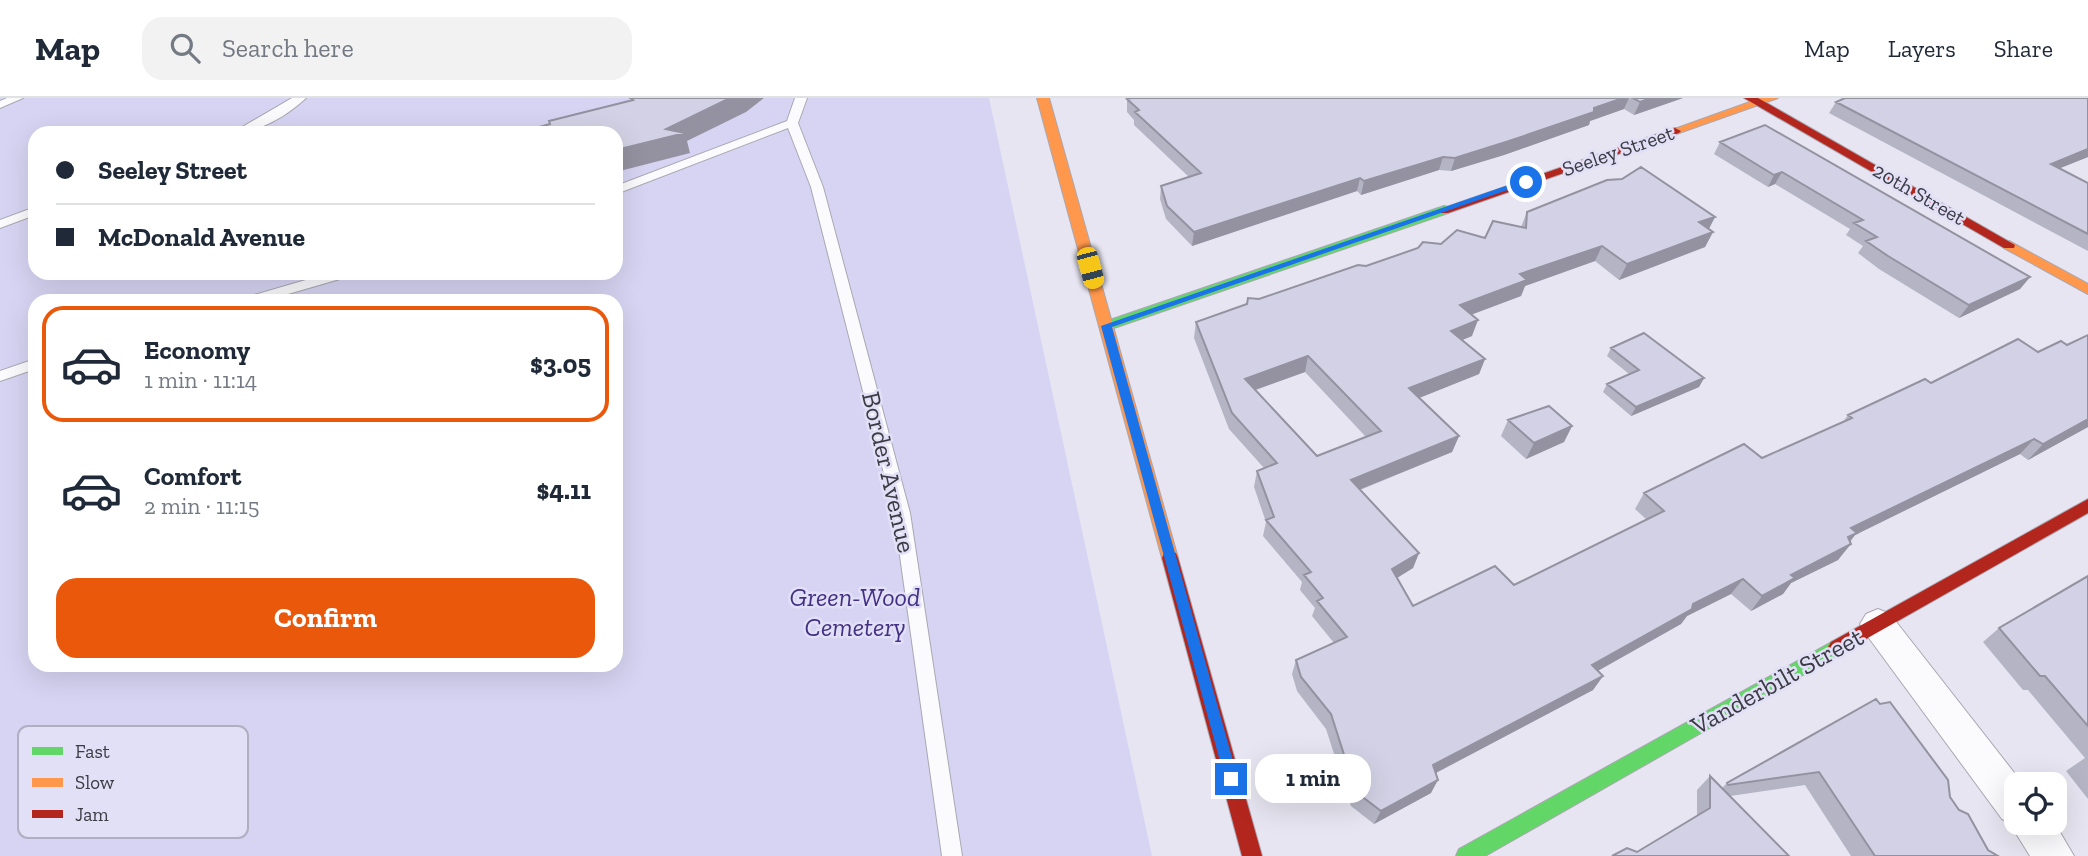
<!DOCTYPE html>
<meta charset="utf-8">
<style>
:root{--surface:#fff;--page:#f2f2f3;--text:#1f2937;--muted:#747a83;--line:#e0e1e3;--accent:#ea580c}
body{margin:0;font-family:"Zilla Slab",serif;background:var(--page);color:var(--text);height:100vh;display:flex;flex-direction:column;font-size:26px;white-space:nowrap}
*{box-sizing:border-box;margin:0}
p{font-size:23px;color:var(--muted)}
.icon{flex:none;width:38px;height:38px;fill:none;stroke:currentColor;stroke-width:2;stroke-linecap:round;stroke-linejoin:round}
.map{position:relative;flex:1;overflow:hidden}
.details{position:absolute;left:28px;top:196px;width:595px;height:378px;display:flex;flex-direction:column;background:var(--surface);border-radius:21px;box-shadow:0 7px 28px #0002}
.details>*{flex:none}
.top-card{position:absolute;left:28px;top:28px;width:595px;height:154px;border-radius:21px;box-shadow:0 7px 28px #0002;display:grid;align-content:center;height:154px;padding:0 28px;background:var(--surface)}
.fabs{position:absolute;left:2004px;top:674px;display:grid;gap:14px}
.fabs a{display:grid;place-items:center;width:63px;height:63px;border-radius:14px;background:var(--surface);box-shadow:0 7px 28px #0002;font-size:35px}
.end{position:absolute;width:32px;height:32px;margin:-16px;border:9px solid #1a73e8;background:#fff;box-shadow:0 0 0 4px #fff}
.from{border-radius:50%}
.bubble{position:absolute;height:49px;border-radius:21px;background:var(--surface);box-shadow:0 7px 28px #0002;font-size:23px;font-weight:800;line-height:49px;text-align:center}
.car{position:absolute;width:21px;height:42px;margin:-21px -10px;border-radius:9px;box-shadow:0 0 5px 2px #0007;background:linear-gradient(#f5c518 24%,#345 0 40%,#f5c518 0 76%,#345 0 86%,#f5c518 0)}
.top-card b{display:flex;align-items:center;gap:24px;height:66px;font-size:26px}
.top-card b+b{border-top:2px solid var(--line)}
.top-card i{width:18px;height:18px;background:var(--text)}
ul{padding:12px 0 0;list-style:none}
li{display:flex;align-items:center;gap:21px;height:116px;margin:0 14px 10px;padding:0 14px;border:4px solid transparent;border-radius:21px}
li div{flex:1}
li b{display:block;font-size:26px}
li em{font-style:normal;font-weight:800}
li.on{border-color:var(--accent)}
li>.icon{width:63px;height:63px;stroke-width:1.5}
.action{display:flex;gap:14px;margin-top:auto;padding:14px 28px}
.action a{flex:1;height:80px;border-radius:21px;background:var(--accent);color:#fff;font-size:28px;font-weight:800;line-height:80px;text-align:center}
header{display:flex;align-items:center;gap:42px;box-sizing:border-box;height:98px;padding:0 35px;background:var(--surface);border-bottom:2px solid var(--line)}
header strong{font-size:33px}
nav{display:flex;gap:38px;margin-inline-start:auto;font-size:24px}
.search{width:490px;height:63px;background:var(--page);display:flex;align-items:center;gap:18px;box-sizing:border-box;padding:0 24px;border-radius:21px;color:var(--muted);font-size:26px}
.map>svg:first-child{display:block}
.green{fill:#d7d4f3;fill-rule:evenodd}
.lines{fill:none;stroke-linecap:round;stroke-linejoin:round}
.lane-casing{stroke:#a9a8b2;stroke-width:2}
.street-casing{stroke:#a9a8b2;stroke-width:2}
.fast-casing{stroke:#a9a8b2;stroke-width:2}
.slow-casing{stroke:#a9a8b2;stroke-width:2}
.jam-casing{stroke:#a9a8b2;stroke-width:2}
.lane{fill:#fbfbfd;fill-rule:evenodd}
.street{fill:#fbfbfd;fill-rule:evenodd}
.fast{fill:#63d668;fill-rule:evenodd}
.slow{fill:#ff974d;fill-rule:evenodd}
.jam{fill:#b3261e;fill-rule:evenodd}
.wall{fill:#b5b4c5;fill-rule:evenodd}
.shaded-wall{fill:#9492a0}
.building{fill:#d3d1e5;stroke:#9492a0;stroke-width:2;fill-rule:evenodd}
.route{fill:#1a73e8}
.labels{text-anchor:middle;stroke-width:5;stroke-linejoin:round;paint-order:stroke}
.far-street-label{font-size:21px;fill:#3c3b44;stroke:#e2e0f6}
.street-label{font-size:26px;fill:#3c3b44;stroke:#e2e0f6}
.park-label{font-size:26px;font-style:italic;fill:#443185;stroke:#e2e0f6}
.key{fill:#e2e0f6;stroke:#b0aec1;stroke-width:2}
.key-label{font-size:19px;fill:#3c3b44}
</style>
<header>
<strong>Map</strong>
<div class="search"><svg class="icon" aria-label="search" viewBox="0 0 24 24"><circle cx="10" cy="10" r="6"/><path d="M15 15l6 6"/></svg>Search here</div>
<nav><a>Map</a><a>Layers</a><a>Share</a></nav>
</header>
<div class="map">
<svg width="2088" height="758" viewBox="0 0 2088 758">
<rect width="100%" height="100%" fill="#e6e5f1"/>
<path class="green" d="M0,0h989l163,758h-1152zM35,35h581v140h-581zM35,203h581v364h-581z"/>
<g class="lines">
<defs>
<path id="lane" d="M7,0h16l-23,10v-7z
M292,0h14c-19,18 -48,35 -74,35z
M795,0h12l-9,25 25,64 87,326 52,343h-20l-48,-343 -83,-326 -23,-59 -172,66v-8l171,-65z
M35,109v8l-35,13v-8z
M330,175h22l-2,3 -86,25h-22l2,-3z
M35,261v10l-35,12v-10z"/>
<path id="street" d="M1878,511l12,5 133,170h-7v38h38l20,34h-44l-21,-34 -7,-3 -136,-185 -6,-10 6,-10z"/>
<path id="fast" d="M1444,108l4,1v6l-337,116h-10l-2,-3 2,-3z
M1837,541l6,3 3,5 -3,5 -358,204h-29l3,-7z"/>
<path id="slow" d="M1037,0h12l129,460 -2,5h-12l-2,-5z
M1761,0h17l-99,35 -10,-2z
M2009,143l79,43v10l-84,-46 -1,-3z"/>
<path id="jam" d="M1744,0h14l257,147 -1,3h-10z
M1675,30l6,3 -2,2 -231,80h-8l-2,-3z
M2088,401v14l-245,139 -6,3 -6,-3 -3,-5 3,-5z
M1170,453l6,2 2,5 84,298h-20l-80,-298 2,-5z"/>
</defs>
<use href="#lane" class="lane-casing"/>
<use href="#street" class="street-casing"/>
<use href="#fast" class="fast-casing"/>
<use href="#slow" class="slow-casing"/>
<use href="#jam" class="jam-casing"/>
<use href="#lane" class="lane"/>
<use href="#street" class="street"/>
<use href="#fast" class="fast"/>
<use href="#slow" class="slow"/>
<use href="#jam" class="jam"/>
</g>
<path class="wall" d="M1132,0h551l-49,17 -10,-6 -34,12 -1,4 -85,30 -53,16 -12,-1 -78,25 -4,-4 -165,55 -26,-27 -6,-20 1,-13 28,-9 -55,-52v-5l-7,-8v-13z
M1836,4l252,55 -28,11 28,15v68l-259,-138z
M1720,44l310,135 -10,12 -61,29 -80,-49 -21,-16 5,-7 -17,-11 4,-6 -75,-45 -7,3 -54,-33z
M1527,114l188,5 -6,12 4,3 -8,15 -86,33 -24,-19 -70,25 -4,10 -50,19 1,21 -10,4 23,19 -6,15 -60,24 40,38 -7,16 -92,38 59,63 -6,15 -16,10 16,28 101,-21 133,-65 -12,-11 9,-16 118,-35 81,-36 5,-7 83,-32 157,44 -60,33 -8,-6 -165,81 -17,25 -47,23 -8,11 -32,17 -20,-17 -44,22 -6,8 -83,47 5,5 -10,14 -157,83 -5,20 -57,31 -23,-18 -25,-77 -29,-38 -5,-17 4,-14 38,-17 -22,-27 3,-8 -15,-18 2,-8 -39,-46 3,-14 -12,-35 3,-16 7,-3 -35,-39 -35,-91 2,-16 63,-23 182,-55 44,-6 36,-11zM1305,274l61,65 -49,19 -61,-66z
M1611,250l93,30 -5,9 -68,29 -28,-24 4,-8 22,-10 -22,-18z
M1508,322l64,6 -8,16 -38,17 -25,-23z
M2088,478v223l-22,-28 19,-13 -57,-68h-5l-40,-48 16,-14z
M1876,601l74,98 38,53 10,6h-147l-46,-71 -75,11 -93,56 60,-36v-26l13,-14 12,12 5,-5z"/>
<path class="shaded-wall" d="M730,0h34l-18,14 -59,29 3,12 -74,19v-22l50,-21z
M1623,0h6l-5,11 -34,12 -1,4 -85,30 -53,16 4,-13z
M1651,0h32l-49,17 6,-13z
M2088,51v8l-45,18 8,-11z
M1443,59l-4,13 -78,25 3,-14z
M1782,74l-7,12 -7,3 6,-12z
M1360,80l-3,13 -165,55 2,-14z
M1715,119l-8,15 -8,-10z
M1713,134l-8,15 -86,33 8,-16z
M1602,148l-7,15 -70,25 -4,10 -67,25 6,-16 60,-31z
M2030,179l-10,12 -61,29 10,-13z
M1478,222l-6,16 -27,11 6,-16z
M1308,258l-3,16 -62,22 2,-15z
M1485,261l-6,15 -75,30 5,-16z
M1704,280l-5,9 -68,29 5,-9z
M2088,321v8l-60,33 15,-16z
M1572,328l-8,16 -38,17 8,-16z
M1459,338l-7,16 -106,43 5,-15z
M2034,341l-14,15 -165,81 -10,12 6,-3 -13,16 -47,23 -8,11 -32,17 11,-15 89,-68z
M1419,455l-6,15 -26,16 5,-15z
M1743,481l-12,15 -44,22 -6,8 -98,55 9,-14 101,-61z
M1603,578l-10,14 -167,88 7,-13z
M1438,682l-7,13 -57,31 7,-13z"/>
<path class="building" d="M630,0h100l-64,31 19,4 -69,17v-17h-98l32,-9 -1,-3 84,-21z
M1132,0h491l-29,10v4l-85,29 -54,17 -12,-1 -79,24 -4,-3 -166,54 -27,-26 -6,-20 40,-13 -66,-61 4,-2 -12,-11z
M1633,0h18l-11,4z
M1845,0h243v51l-37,15 37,19v51l-252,-132z
M1765,27l265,152 -61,28 -81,-49 -22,-15 11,-4 -23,-14 9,-3 -81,-48 -8,3 -54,-33z
M1641,69l74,50 -16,5 14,10 -86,32 -25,-18 -82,28 7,6 -67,25 18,15 -27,11 34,28 -76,29 50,48 -108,44 68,73 -27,16 21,37 82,-40 19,19 150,-74 -20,-18 100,-49 18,14 90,-40 -4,-3 77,-36 6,4 87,-44 20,13 23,-11 6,4 21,-10v84l-45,25 -9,-5 -183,89 6,5 -9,4 3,7 -60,31 4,3 -33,18 -19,-17 -50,25 -1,5 -100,56 11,11 -170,89 5,15 -57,31 -25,-19 -25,-78 -30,-37 -5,-17 51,-23 -30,-36 6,-3 -19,-23 7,-3 -45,-52 8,-3 -17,-46 20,-8 -45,-50 -36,-91 51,-18 1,-6 11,1 99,-34 8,1 52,-18 5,-6 18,2 16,-14 28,8 8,-17 33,7 1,-16 80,-32 15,-1zM1308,258l73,75 -64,25 -72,-77z
M1644,235l60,45 -68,29 -29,-23 32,-14 -28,-22z
M1549,308l23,20 -38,17 -26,-23z
M2088,478v150l-43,-50h-5l-41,-48z
M1876,601l4,5 10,-2 58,78 2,17 9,13 9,4 20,36 10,6h-123l-56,-84 -91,13 -1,-2z
M1710,678l79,80h-177l15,-8 10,4 73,-44z"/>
<path class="route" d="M1523,82l7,2 -418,145 126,452 -2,4h-10l-125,-457z"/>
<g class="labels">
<g class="far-street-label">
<text transform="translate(1618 53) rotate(-19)" y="7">Seeley Street</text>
<text transform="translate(1919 96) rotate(30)" y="7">20th Street</text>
</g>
<g class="street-label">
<text transform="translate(889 374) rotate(77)" y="9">Border Avenue</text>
<text transform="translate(1777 583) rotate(-29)" y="9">Vanderbilt Street</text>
</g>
<g class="park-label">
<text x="855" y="508">Green-Wood<tspan x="855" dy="30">Cemetery</tspan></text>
</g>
</g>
<rect x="18" y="628" width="230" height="112" rx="10" class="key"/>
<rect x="32" y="649" width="31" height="8" fill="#63d668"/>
<rect x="32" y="680" width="31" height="9" fill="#ff974d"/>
<rect x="32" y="712" width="31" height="8" fill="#b3261e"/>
<g class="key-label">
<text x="75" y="660">Fast</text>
<text x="75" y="691">Slow</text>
<text x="75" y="723">Jam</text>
</g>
</svg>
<div class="fabs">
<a><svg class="icon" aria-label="locate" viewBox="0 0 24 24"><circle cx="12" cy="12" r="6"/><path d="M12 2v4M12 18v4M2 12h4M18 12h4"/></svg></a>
</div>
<i class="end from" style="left:1526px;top:84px"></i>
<i class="end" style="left:1231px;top:681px"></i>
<div class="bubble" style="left:1255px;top:656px;width:116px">1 min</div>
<i class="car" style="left:1090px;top:170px;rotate:165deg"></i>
<div class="top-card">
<b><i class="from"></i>Seeley Street</b>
<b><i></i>McDonald Avenue</b>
</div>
<section class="details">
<ul>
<li class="on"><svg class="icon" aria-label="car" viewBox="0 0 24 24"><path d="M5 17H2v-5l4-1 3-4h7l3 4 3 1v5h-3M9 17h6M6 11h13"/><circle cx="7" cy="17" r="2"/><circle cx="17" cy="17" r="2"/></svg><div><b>Economy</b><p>1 min · 11:14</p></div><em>$3.05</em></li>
<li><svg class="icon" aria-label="car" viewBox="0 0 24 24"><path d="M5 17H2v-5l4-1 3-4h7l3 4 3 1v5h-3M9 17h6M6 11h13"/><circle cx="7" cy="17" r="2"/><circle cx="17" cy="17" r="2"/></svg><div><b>Comfort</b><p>2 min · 11:15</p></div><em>$4.11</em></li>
</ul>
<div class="action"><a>Confirm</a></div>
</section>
</div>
